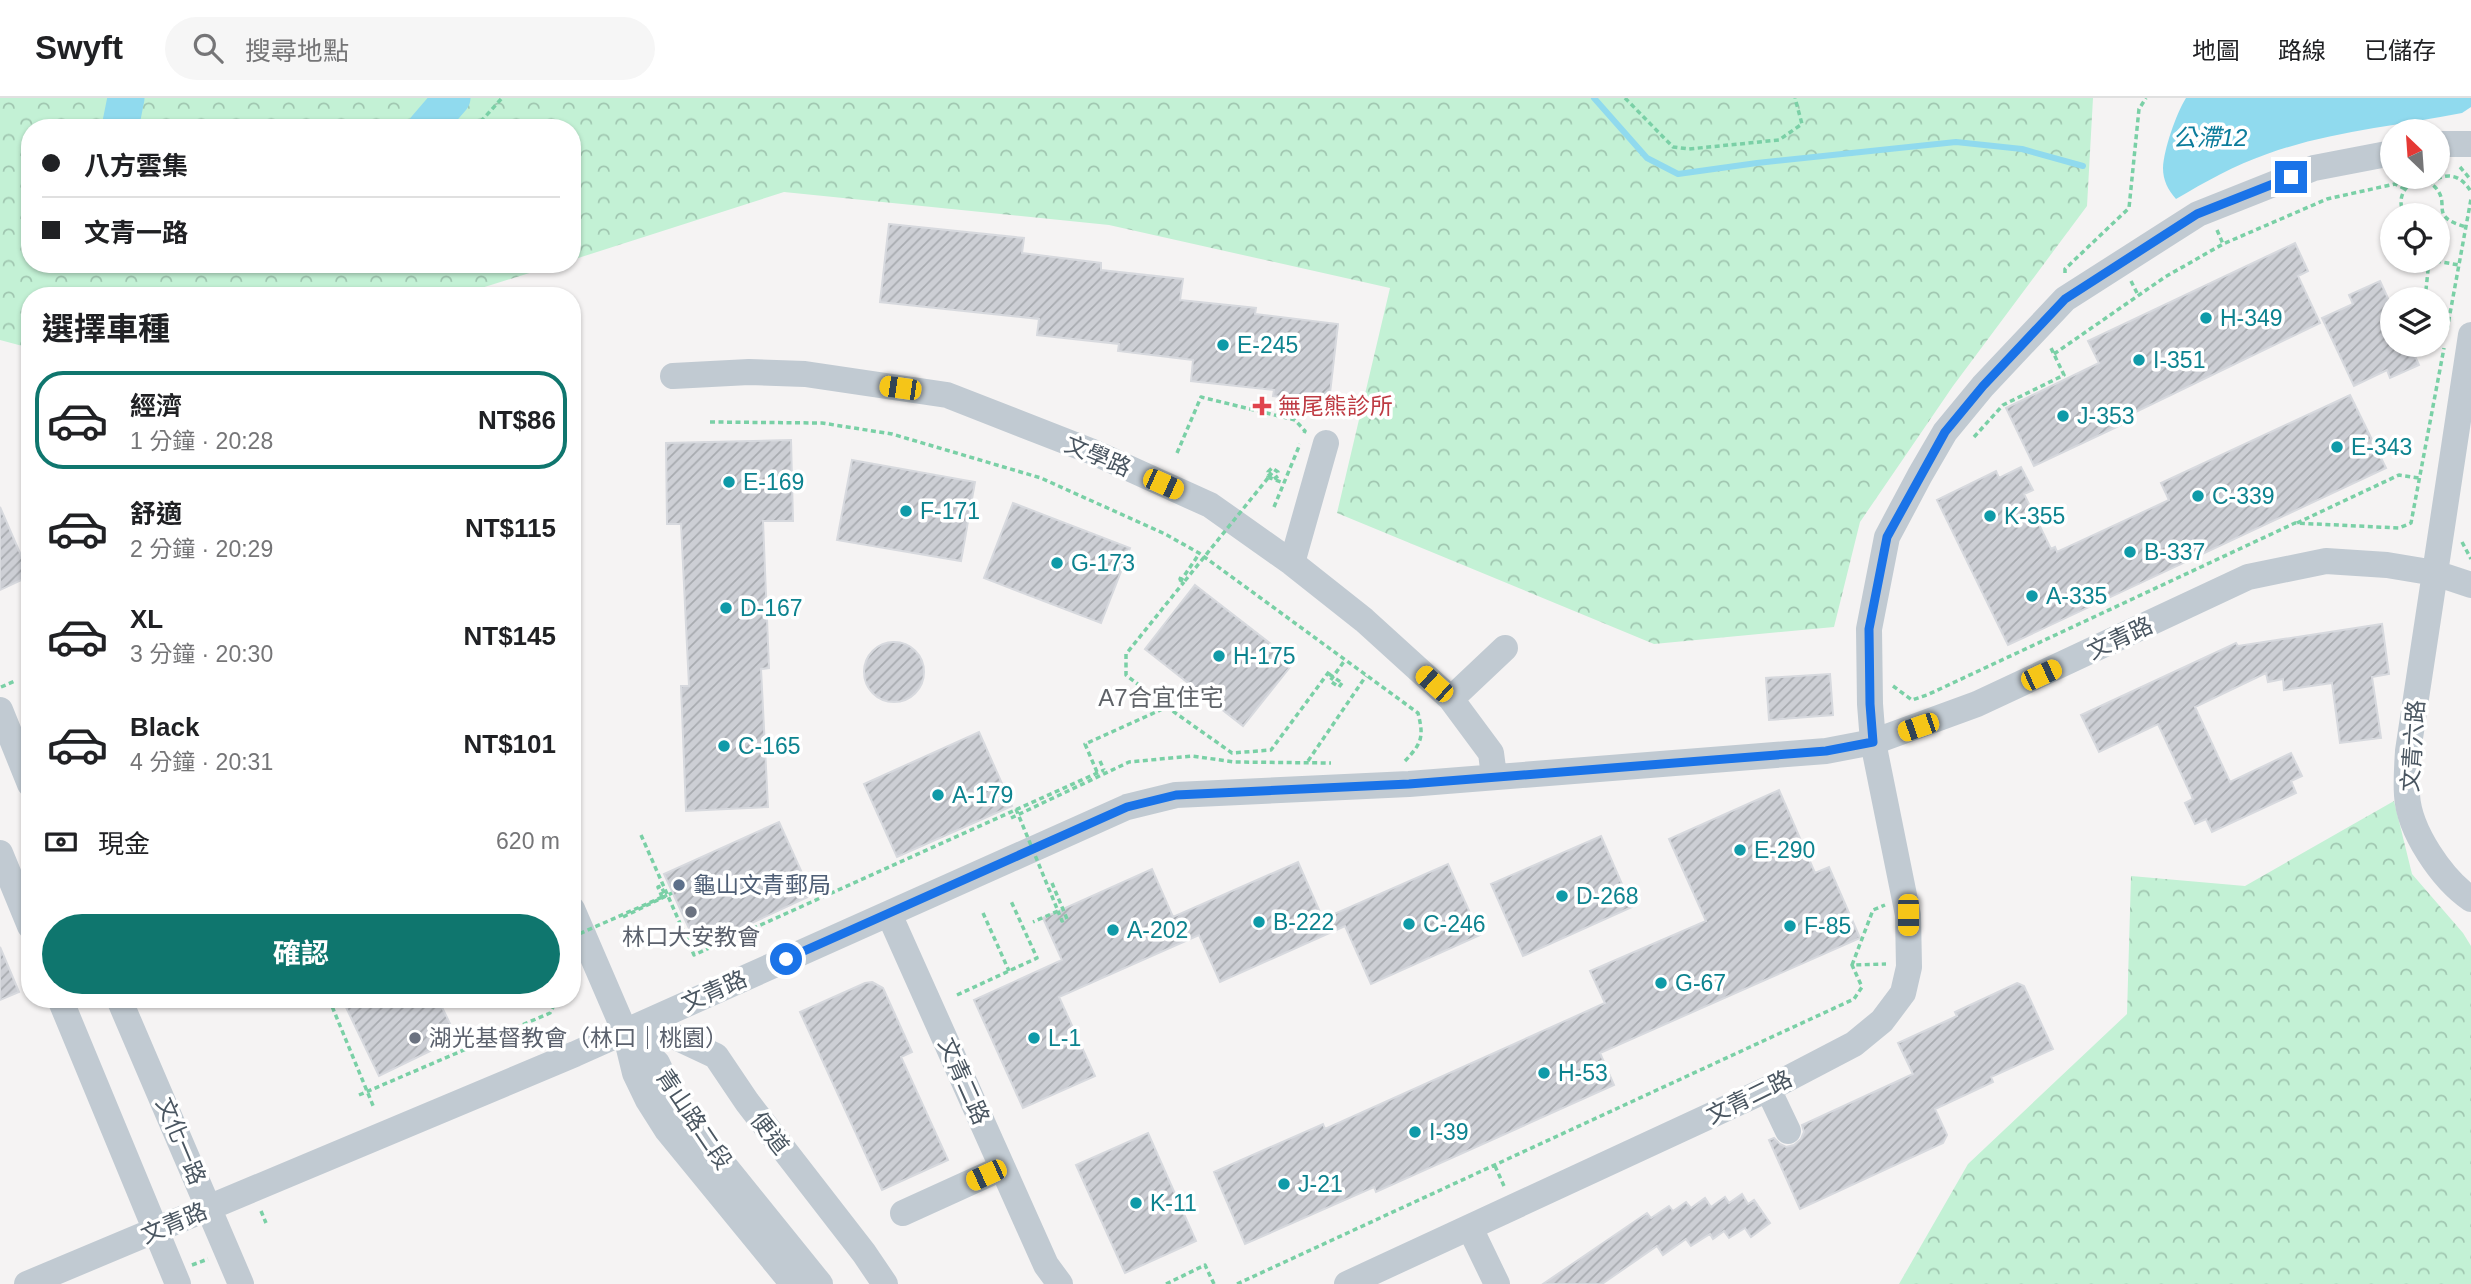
<!DOCTYPE html>
<html lang="zh-TW">
<meta charset="utf-8">
<style>
:root{--surface:#fff;--page:#f6f6f6;--text:#202124;--muted:#757577;--line:#e0e0e0;--accent:#0f766e}
body{margin:0;font-family:Helvetica,"Noto Sans TC",sans-serif;background:var(--page);color:var(--text);height:100vh;display:flex;flex-direction:column;font-size:26px;white-space:nowrap}
*{box-sizing:border-box;margin:0}
p{font-size:23px;color:var(--muted)}
.icon{flex:none;width:38px;height:38px;fill:none;stroke:currentColor;stroke-width:2;stroke-linecap:round;stroke-linejoin:round}
.map{position:relative;flex:1;overflow:hidden}
.panel{position:absolute;left:21px;top:189px;width:560px;height:721px;display:flex;flex-direction:column;background:var(--surface);border-radius:28px;box-shadow:0 2px 5px #0004}
.panel>*{flex:none}
.hud{position:absolute;left:21px;top:21px;width:560px;height:154px;border-radius:28px;box-shadow:0 2px 5px #0004;display:grid;align-content:center;height:154px;padding:0 21px;background:var(--surface)}
.needle{width:46px;rotate:335deg}
.fabs{position:absolute;left:2380px;top:21px;display:grid;gap:14px}
.fabs a{display:grid;place-items:center;width:70px;height:70px;border-radius:50%;background:var(--surface);box-shadow:0 2px 5px #0004;font-size:35px}
.end{position:absolute;width:32px;height:32px;margin:-16px;border:9px solid #1a73e8;background:#fff;box-shadow:0 0 0 4px #fff}
.from{border-radius:50%}
.car{position:absolute;width:21px;height:42px;margin:-21px -10px;border-radius:9px;box-shadow:0 0 5px 2px #0007;background:linear-gradient(#f5c518 24%,#345 0 40%,#f5c518 0 76%,#345 0 86%,#f5c518 0)}
.hud b{display:flex;align-items:center;gap:24px;height:66px;font-size:26px}
.hud b+b{border-top:2px solid var(--line)}
.hud i{width:18px;height:18px;background:var(--text)}
ul{padding:0;list-style:none}
li{display:flex;align-items:center;gap:21px;height:98px;margin:0 14px 10px;padding:0 7px;border:4px solid transparent;border-radius:28px}
li div{flex:1}
li b{display:block;font-size:26px}
li em{font-style:normal;font-weight:700}
li.selected{border-color:var(--accent)}
li>.icon{width:63px;height:63px;stroke-width:1.5}
h2{padding:0 21px;font-size:32px;line-height:84px}
.pay{display:flex;align-items:center;gap:18px;height:77px;padding:0 21px;font-size:26px}
.pay p{margin-inline-start:auto}
.primary-button{display:flex;gap:14px;margin-top:auto;padding:14px 21px}
.primary-button a{flex:1;height:80px;border-radius:42px;background:var(--accent);color:#fff;font-size:28px;font-weight:700;line-height:80px;text-align:center}
header{display:flex;align-items:center;gap:42px;box-sizing:border-box;height:98px;padding:0 35px;background:var(--surface);border-bottom:2px solid var(--line)}
header strong{font-size:33px}
nav{display:flex;gap:38px;margin-inline-start:auto;font-size:24px}
.search{width:490px;height:63px;background:var(--page);display:flex;align-items:center;gap:18px;box-sizing:border-box;padding:0 24px;border-radius:38px;color:var(--muted);font-size:26px}
.map>svg:first-child{display:block}
.forest{fill:url(#forest-crowns)}
.water{fill:#90daee}
.lines{fill:none;stroke-linecap:round;stroke-linejoin:round}
.stream{stroke:#90daee;stroke-width:6}
.river{stroke:#90daee;stroke-width:37}
.building{fill:url(#building-hatch);stroke:#d7d9de;stroke-width:2}
.path{stroke:#7ad0a6;stroke-width:3.5;stroke-dasharray:5 3.5;stroke-linecap:butt}
.minor{stroke:#c1cad2;stroke-width:26}
.path-bridge{stroke:#7ad0a6;stroke-width:3.5;stroke-dasharray:5 3.5;stroke-linecap:butt}
.route{stroke:#1a73e8;stroke-width:9}
.culture-dot{fill:#0f9aa8;stroke:#fff;stroke-width:2.5}
.health-dot{fill:#e0444e;stroke:#fff;stroke-width:2.5}
.service-dot{fill:#5c6f8a;stroke:#fff;stroke-width:2.5}
.worship-dot{fill:#6b7280;stroke:#fff;stroke-width:2.5}
.labels{text-anchor:middle;stroke-width:7;stroke-linejoin:round;paint-order:stroke}
.culture-label{font-size:23px;fill:#0d838f;stroke:#fff;text-anchor:start}
.health-label{font-size:23px;fill:#be3a42;stroke:#fff;text-anchor:start}
.street-label{font-size:23px;fill:#4a5661;stroke:#fff}
.service-label{font-size:23px;fill:#4e5e75;stroke:#fff;text-anchor:start}
.worship-label{font-size:23px;fill:#5b616d;stroke:#fff}
.water-label{font-size:24px;font-style:italic;fill:#0c7c9b;stroke:#fff}
.neighbourhood-label{font-size:24px;fill:#5f6368;stroke:#fff}
</style>
<header>
<strong>Swyft</strong>
<div class="search"><svg class="icon" aria-label="search" viewBox="0 0 24 24"><circle cx="10" cy="10" r="6"/><path d="M15 15l6 6"/></svg>搜尋地點</div>
<nav><a>地圖</a><a>路線</a><a>已儲存</a></nav>
</header>
<div class="map">
<svg width="2471" height="1186" viewBox="0 0 2471 1186">
<defs>
<pattern id="forest-crowns" width="20" height="18" patternUnits="userSpaceOnUse" patternTransform="scale(1.75)"><rect width="20" height="18" fill="#c3f1d5"/><path d="M2 6a3 3 0 1 1 6 0M12 15a3 3 0 1 1 6 0" fill="none" stroke="#a0c6b0"/></pattern>
<pattern id="building-hatch" width="6" height="6" patternUnits="userSpaceOnUse" patternTransform="scale(1.75)"><rect width="6" height="6" fill="#cdcfd5"/><path d="M-1 1l2-2M0 6l6-6M5 7l2-2" fill="none" stroke="#a8abb0"/></pattern>
</defs>
<rect width="100%" height="100%" fill="#f5f3f3"/>
<path class="forest" d="M0,0h2093l-6,108 -134,180 -93,136 -26,105 -180,17 -317,-131 53,-225 -281,-63 -325,-33 -212,68v-132h-542v136h528l-102,32h-426v52l-30,-8z
M2394,703l18,73 51,59 8,13v338h-572l69,-120 159,-150 4,-138 114,10z"/>
<path class="water" d="M2186,0h285v9l-9,6c-64,13 -132,18 -195,41 -32,11 -62,28 -91,45 -8,-9 -13,-19 -13,-31 1,-19 13,-54 23,-70z"/>
<g class="lines">
<path class="stream" d="M1594,0l53,60 31,16 79,-11 199,-21 66,7 61,17"/>
<path class="river" d="M120,30l6,-30
M426,30l26,-30"/>
</g>
<path class="building" d="M889,126l135,14 -2,15 79,10v7l82,9 -3,21 76,8 -1,6 83,10 -9,78 -56,-6 1,-6 -83,-9 2,-21 -75,-9 1,-7 -82,-9 2,-16 -159,-17z
M2295,145l13,28 -10,5 22,47 -201,97 2,5 -87,41 -28,-58 93,-45 -11,-22z
M2380,183l12,26v38h18l9,20 -29,13 -3,-8 -33,16 -32,-68 31,-14 -4,-9z
M2350,297l36,73 -378,177 -71,-145 59,-29 3,7 22,-11 12,23 -9,4 27,55 4,-2 2,5 112,-52 -8,-17z
M791,342l2,81h-30l6,147 -8,1 7,138 -82,4 -5,-125h8l-8,-162h-14l-1,-81z
M852,362l123,22 -14,79 -124,-21z
M1013,405l117,45 -29,75 -117,-45z
M0,409l30,69 -30,14z
M1195,487l99,77 -51,64 -98,-77z
M2382,526l7,50 -17,3 9,61 -41,5 -8,-60 -48,7 -1,-11 -15,3 -2,-9 -71,34 35,75 61,-29 11,23 -11,5 5,12 -84,39 -6,-13 -11,5 -10,-21 8,-4 -35,-75 -59,28 -18,-37 155,-72 2,3z
M864 574a30 30 0 1 1 60 0a30 30 0 1 1-60 0Z
M1830,576l3,41 -64,5 -3,-42z
M979,634l33,74 -115,51 -33,-73z
M1779,692l36,83 14,-6 31,71 -260,115 14,32 -238,107 -2,-5 -129,57 -31,-72 109,-48 2,5 280,-126 -15,-32 116,-50 -37,-82z
M779,724l33,73 -114,53 -34,-74z
M1601,738l31,71 -109,49 -32,-72z
M1298,764l25,57 125,-55 32,71 -109,49 -26,-58 -125,56 -21,-47 -140,62 36,79 -72,32 -49,-108 88,-40 -19,-42 109,-49 21,48z
M0,849l19,45 -19,8z
M872,884l11,6 29,64 -11,5 47,103 -66,30 -82,-178 65,-29z
M2017,885l7,3 29,63 -62,28 2,5 -58,27 12,26 -4,8 -143,66 -31,-69 5,-2 6,6 6,3 8,-2 7,-6 3,-7 -2,-7 111,-51 -15,-31 59,-27 -2,-4z
M342,901h96l19,39 -78,38z
M1148,1035l48,108 -71,32 -49,-108z
M1742,1096l6,10 6,-4 16,23 -19,14 -6,-9 -16,10 -5,-7 -11,8 -3,-5 -19,12 -5,-7 -23,16 -6,-9 -55,38h-59l104,-71 4,5 18,-12 4,5 13,-9 5,6 14,-10 6,9 14,-10 4,6z"/>
<g class="lines">
<path class="path" d="M1625,0l48,49 16,2 90,-9 23,-16 -7,-26
M475,30l27,-30
M2460,69l11,13
M2430,86c15,-13 31,-10 41,8
M2405,117c-14,-22 12,-46 30,-28 17,18 -8,29 31,40
M2217,132l6,14
M2436,163l23,4
M2065,175v-4l64,-61 10,-99 7,-11
M2131,183l7,14
M2425,201l4,-38
M2438,228l9,2
M2447,232l24,-131
M2054,256l111,-77 58,-33 104,-45 68,-15 10,5
M710,324l112,1 70,11 149,44 124,56 34,19 219,160c6,24 4,30 -13,48
M1974,339l29,-32 61,-30 -14,-29
M1177,355l24,-56 94,23 10,11 -1,2
M1274,381l4,-3v-4l-6,-4 -4,4v4l4,-3 -2,5 14,5
M1274,409l26,-63
M2297,425l102,-48 20,3
M2462,444l9,17
M1180,484l19,-28
M1342,585l-3,4 -9,-6 15,-21
M1893,588l19,14 15,-5 368,-172 104,5 12,-5 33,-175
M1,589l14,-6
M1167,609l-41,-32v-21l58,-72
M1100,663l4,9
M1308,663l58,-85
M1097,674l-12,-28 82,-37 65,46 39,-3 60,-81
M1011,720l118,-56 63,-6 42,6 97,1
M1052,785l15,36 -5,2 -4,-10
M662,799l-4,-10 3,-1 5,11
M983,815l26,58
M623,819l49,-24
M1852,867l21,-55 12,-5
M957,897l80,-37 -26,-57
M329,901l45,109
M1495,1068l9,20
M261,1113l5,12
M192,1167l16,-6
M1166,1186l39,-19 9,19
M1237,1186l617,-285 8,-12 -10,-22 34,-1"/>
<path class="minor" d="M2438,46h33
M2471,237l-63,416c-1,15 -2,30 -1,44 2,36 35,84 64,104
M673,278l76,-4 56,2 142,21 146,57 117,53 82,58 72,57 87,79 40,54 3,23
M1292,465l34,-120
M1451,601l54,-51
M0,612l30,74
M0,755l30,73
M572,811l53,123 10,41 13,27 19,30 126,154
M889,816l157,351 14,19
M60,901l118,285
M119,901l122,285
M625,934l32,31 15,32 22,33 126,156
M630,934l37,1 49,23 31,46 117,151 21,31
M1768,991l20,42
M903,1115l99,-45
M1470,1130l27,56
M27,1186l548,-230 552,-247 49,-12 233,-11 417,-33 47,-9 104,-38 271,-127 78,-16 61,4 48,8 36,12
M1347,1186l421,-195 86,-45 28,-23 21,-28 6,-26 -1,-52 -35,-173 -3,-38 -1,-75 18,-92 33,-62 25,-43 38,-46 82,-87 133,-85 116,-46 78,-15"/>
<path class="path-bridge" d="M1181,479l-1,2 4,3 88,-109
M1329,576l13,9
M1016,711l42,102 -25,11
M641,737l53,120 410,-185
M572,839l95,-42
M359,997l191,-82 7,-14"/>
</g>
<g class="lines">
<path class="route" d="M786,861l341,-152 49,-12 233,-11 417,-33 47,-9 -3,-38 -1,-75 18,-92 58,-105 38,-46 82,-87 132,-85 94,-37"/>
</g>
<g class="culture-dot">
<circle cx="2206" cy="220" r="7"/>
<circle cx="1223" cy="247" r="7"/>
<circle cx="2139" cy="262" r="7"/>
<circle cx="2063" cy="318" r="7"/>
<circle cx="2337" cy="349" r="7"/>
<circle cx="729" cy="384" r="7"/>
<circle cx="2198" cy="398" r="7"/>
<circle cx="906" cy="413" r="7"/>
<circle cx="1990" cy="418" r="7"/>
<circle cx="2130" cy="454" r="7"/>
<circle cx="1057" cy="465" r="7"/>
<circle cx="2032" cy="498" r="7"/>
<circle cx="726" cy="510" r="7"/>
<circle cx="1219" cy="558" r="7"/>
<circle cx="724" cy="648" r="7"/>
<circle cx="938" cy="697" r="7"/>
<circle cx="1740" cy="752" r="7"/>
<circle cx="1562" cy="798" r="7"/>
<circle cx="1259" cy="824" r="7"/>
<circle cx="1409" cy="826" r="7"/>
<circle cx="1790" cy="828" r="7"/>
<circle cx="1113" cy="832" r="7"/>
<circle cx="1661" cy="885" r="7"/>
<circle cx="1034" cy="940" r="7"/>
<circle cx="1544" cy="975" r="7"/>
<circle cx="1415" cy="1034" r="7"/>
<circle cx="1284" cy="1086" r="7"/>
<circle cx="1136" cy="1105" r="7"/>
</g>
<path class="health-dot" d="M1258.5 297.5h7v7h7v7h-7v7h-7v-7h-7v-7h7z"/>
<circle class="service-dot" cx="679" cy="787" r="7"/>
<g class="worship-dot">
<circle cx="691" cy="814" r="7"/>
<circle cx="415" cy="940" r="7"/>
</g>
<g class="labels">
<g class="culture-label">
<text x="2220" y="228">H-349</text>
<text x="1237" y="255">E-245</text>
<text x="2153" y="270">I-351</text>
<text x="2077" y="326">J-353</text>
<text x="2351" y="357">E-343</text>
<text x="743" y="392">E-169</text>
<text x="2212" y="406">C-339</text>
<text x="920" y="421">F-171</text>
<text x="2004" y="426">K-355</text>
<text x="2144" y="462">B-337</text>
<text x="1071" y="473">G-173</text>
<text x="2046" y="506">A-335</text>
<text x="740" y="518">D-167</text>
<text x="1233" y="566">H-175</text>
<text x="738" y="656">C-165</text>
<text x="952" y="705">A-179</text>
<text x="1754" y="760">E-290</text>
<text x="1576" y="806">D-268</text>
<text x="1273" y="832">B-222</text>
<text x="1423" y="834">C-246</text>
<text x="1804" y="836">F-85</text>
<text x="1127" y="840">A-202</text>
<text x="1675" y="893">G-67</text>
<text x="1048" y="948">L-1</text>
<text x="1558" y="983">H-53</text>
<text x="1429" y="1042">I-39</text>
<text x="1298" y="1094">J-21</text>
<text x="1150" y="1113">K-11</text>
</g>
<g class="health-label">
<text x="1278" y="316">無尾熊診所</text>
</g>
<g class="street-label">
<text transform="translate(1098 358) rotate(23)" y="8">文學路</text>
<text transform="translate(2120 540) rotate(-25)" y="8">文青路</text>
<text transform="translate(2413 648) rotate(-86)" y="8">文青六路</text>
<text transform="translate(714 893) rotate(-24)" y="8">文青路</text>
<text transform="translate(964 983) rotate(66)" y="8">文青二路</text>
<text transform="translate(1749 999) rotate(-26)" y="8">文青二路</text>
<text transform="translate(694 1021) rotate(56)" y="8">青山路二段</text>
<text transform="translate(770 1035) rotate(52)" y="8">便道</text>
<text transform="translate(181 1043) rotate(67)" y="8">文化一路</text>
<text transform="translate(174 1125) rotate(-23)" y="8">文青路</text>
</g>
<g class="service-label">
<text x="693" y="795">龜山文青郵局</text>
</g>
<g class="worship-label">
<text x="691" y="847">林口大安教會</text>
<text x="429" y="948" text-anchor="start">湖光基督教會（林口｜桃園）</text>
</g>
<g class="water-label">
<text x="2210" y="48">公滯12</text>
</g>
<g class="neighbourhood-label">
<text x="1161" y="608">A7合宜住宅</text>
</g>
</g>
</svg>
<div class="fabs">
<a><svg class="needle" viewBox="-14 -14 28 28"><path d="M0-13l5 13h-10z" fill="#e53935"/><path d="M0 13l5-13h-10z" fill="#757577"/></svg></a>
<a><svg class="icon" aria-label="locate" viewBox="0 0 24 24"><circle cx="12" cy="12" r="6"/><path d="M12 2v4M12 18v4M2 12h4M18 12h4"/></svg></a>
<a><svg class="icon" aria-label="layers" viewBox="0 0 24 24"><path d="M12 4l9 5-9 5-9-5zM3 14l9 5 9-5"/></svg></a>
</div>
<i class="end from" style="left:786px;top:861px"></i>
<i class="end" style="left:2291px;top:79px"></i>
<i class="car" style="left:900px;top:290px;rotate:278deg"></i>
<i class="car" style="left:1163px;top:386px;rotate:114deg"></i>
<i class="car" style="left:2041px;top:577px;rotate:65deg"></i>
<i class="car" style="left:1434px;top:586px;rotate:312deg"></i>
<i class="car" style="left:1918px;top:629px;rotate:251deg"></i>
<i class="car" style="left:1908px;top:817px;rotate:180deg"></i>
<i class="car" style="left:986px;top:1077px;rotate:245deg"></i>
<div class="hud">
<b><i class="from"></i>八方雲集</b>
<b><i></i>文青一路</b>
</div>
<section class="panel">
<h2>選擇車種</h2>
<ul>
<li class="selected"><svg class="icon" aria-label="car" viewBox="0 0 24 24"><path d="M5 17H2v-5l4-1 3-4h7l3 4 3 1v5h-3M9 17h6M6 11h13"/><circle cx="7" cy="17" r="2"/><circle cx="17" cy="17" r="2"/></svg><div><b>經濟</b><p>1 分鐘 · 20:28</p></div><em>NT$86</em></li>
<li><svg class="icon" aria-label="car" viewBox="0 0 24 24"><path d="M5 17H2v-5l4-1 3-4h7l3 4 3 1v5h-3M9 17h6M6 11h13"/><circle cx="7" cy="17" r="2"/><circle cx="17" cy="17" r="2"/></svg><div><b>舒適</b><p>2 分鐘 · 20:29</p></div><em>NT$115</em></li>
<li><svg class="icon" aria-label="car" viewBox="0 0 24 24"><path d="M5 17H2v-5l4-1 3-4h7l3 4 3 1v5h-3M9 17h6M6 11h13"/><circle cx="7" cy="17" r="2"/><circle cx="17" cy="17" r="2"/></svg><div><b>XL</b><p>3 分鐘 · 20:30</p></div><em>NT$145</em></li>
<li><svg class="icon" aria-label="car" viewBox="0 0 24 24"><path d="M5 17H2v-5l4-1 3-4h7l3 4 3 1v5h-3M9 17h6M6 11h13"/><circle cx="7" cy="17" r="2"/><circle cx="17" cy="17" r="2"/></svg><div><b>Black</b><p>4 分鐘 · 20:31</p></div><em>NT$101</em></li>
</ul>
<div class="pay"><svg class="icon" aria-label="cash" viewBox="0 0 24 24"><path d="M3 7h18v10H3z"/><circle cx="12" cy="12" r="2"/></svg>現金<p>620 m</p></div>
<div class="primary-button"><a>確認</a></div>
</section>
</div>
